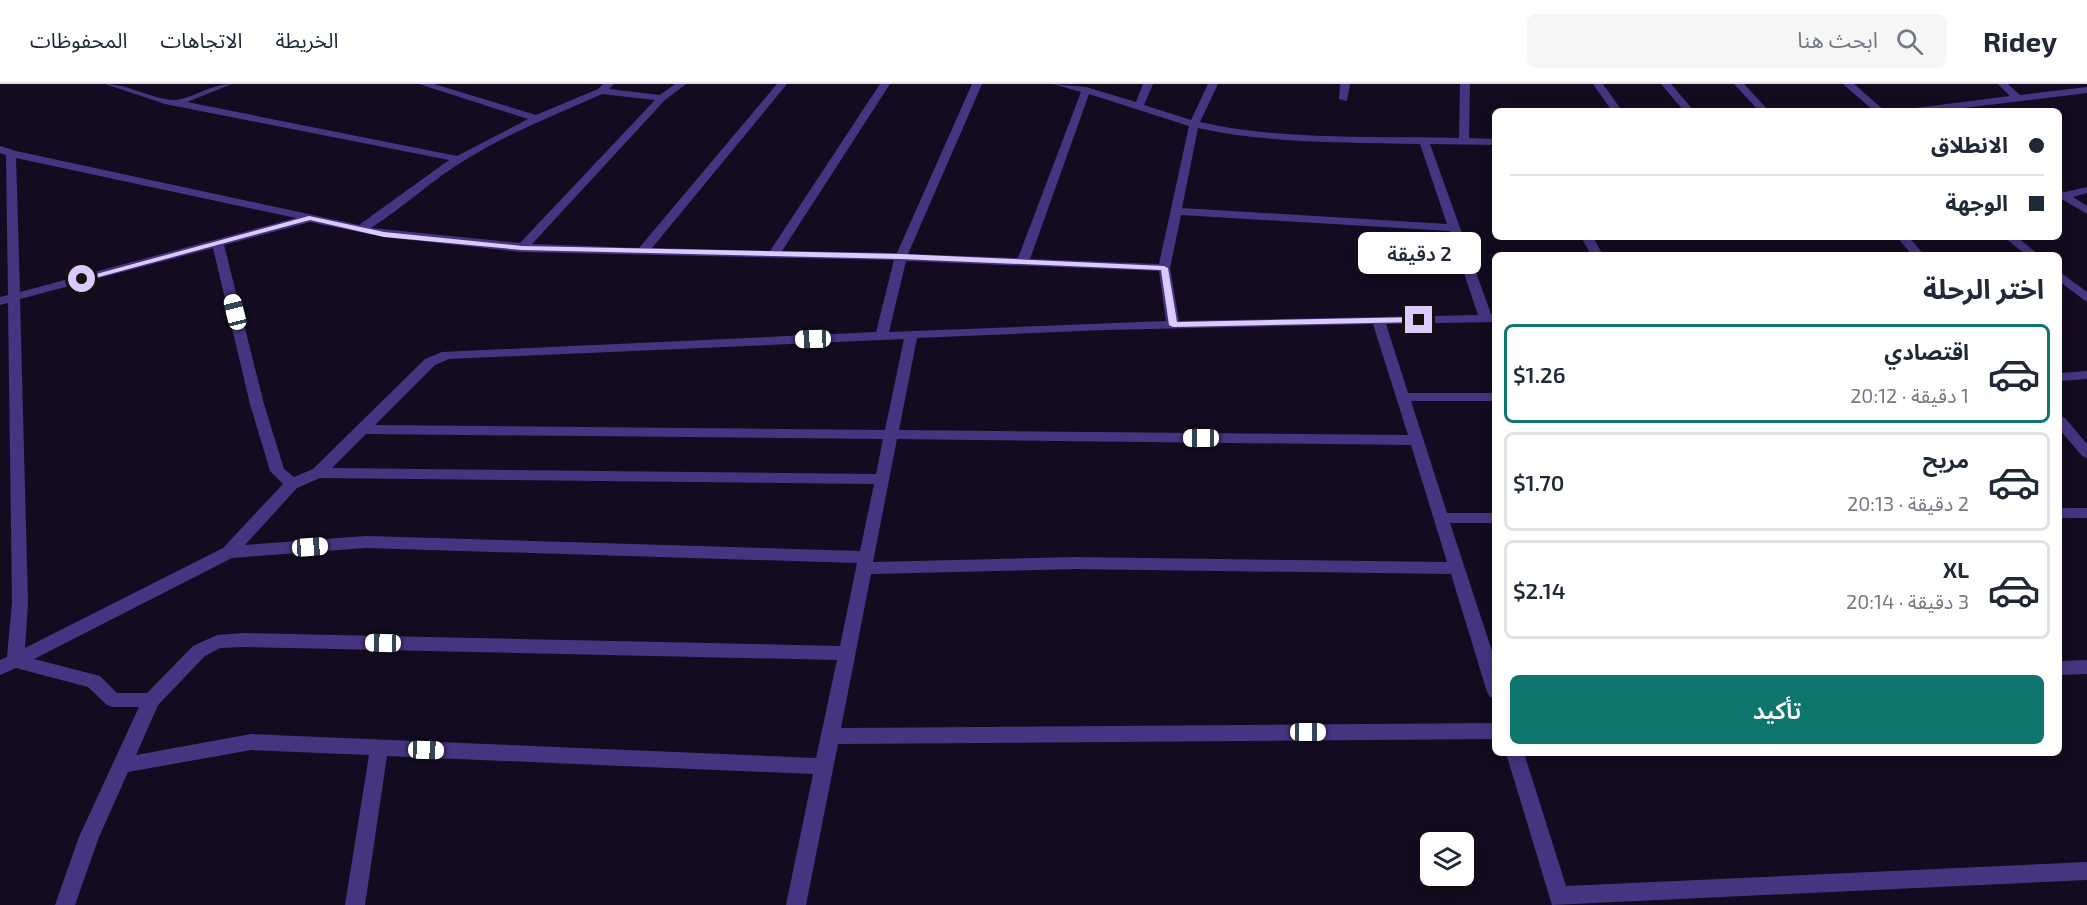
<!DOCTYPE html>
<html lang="ar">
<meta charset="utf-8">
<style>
:root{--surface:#fff;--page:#f6f6f7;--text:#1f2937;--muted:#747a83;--line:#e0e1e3;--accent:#0f766e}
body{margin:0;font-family:"Exo 2","Noto Sans Arabic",sans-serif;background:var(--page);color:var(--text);direction:rtl;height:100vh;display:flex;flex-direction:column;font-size:22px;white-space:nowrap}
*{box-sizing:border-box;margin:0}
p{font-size:20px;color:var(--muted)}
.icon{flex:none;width:33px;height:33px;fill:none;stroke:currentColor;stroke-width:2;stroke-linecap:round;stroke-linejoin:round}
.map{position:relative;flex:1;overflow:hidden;direction:ltr}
.sheet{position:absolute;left:1492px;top:168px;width:570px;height:504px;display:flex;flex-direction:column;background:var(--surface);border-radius:9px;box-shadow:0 3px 15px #0003;direction:rtl}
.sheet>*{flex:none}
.banner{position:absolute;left:1492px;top:24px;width:570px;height:132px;border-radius:9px;box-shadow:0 3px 15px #0003;direction:rtl;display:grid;align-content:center;height:132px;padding:0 18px;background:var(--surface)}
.buttons{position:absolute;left:1420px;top:748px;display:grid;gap:12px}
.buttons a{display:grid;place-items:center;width:54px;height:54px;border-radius:9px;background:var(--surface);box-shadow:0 3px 15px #0003;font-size:30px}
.end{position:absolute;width:27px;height:27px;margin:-14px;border:8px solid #d9caff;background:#111;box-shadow:0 0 0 3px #111}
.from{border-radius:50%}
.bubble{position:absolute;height:42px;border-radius:9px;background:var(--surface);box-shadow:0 3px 15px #0003;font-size:20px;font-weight:600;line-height:42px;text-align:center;direction:rtl}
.car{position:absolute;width:18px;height:36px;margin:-18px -9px;border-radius:8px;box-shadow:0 0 4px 2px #0007;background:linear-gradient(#fff 24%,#345 0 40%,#fff 0 76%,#345 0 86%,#fff 0)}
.banner b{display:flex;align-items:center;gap:21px;height:57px;font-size:22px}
.banner b+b{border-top:2px solid var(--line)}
.banner i{width:15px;height:15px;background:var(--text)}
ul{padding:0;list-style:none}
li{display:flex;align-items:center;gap:18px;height:99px;margin:0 12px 9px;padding:0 6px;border:3px solid var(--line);border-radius:9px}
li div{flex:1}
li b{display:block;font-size:22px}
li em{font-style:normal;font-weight:600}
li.active{border-color:var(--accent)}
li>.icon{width:54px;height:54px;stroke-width:1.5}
h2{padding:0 18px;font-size:27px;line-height:72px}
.action{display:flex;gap:12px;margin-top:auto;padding:12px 18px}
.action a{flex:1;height:69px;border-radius:9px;background:var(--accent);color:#fff;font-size:24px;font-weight:600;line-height:69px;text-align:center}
header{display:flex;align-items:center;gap:36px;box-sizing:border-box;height:84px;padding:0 30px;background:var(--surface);border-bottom:2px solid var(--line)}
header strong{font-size:28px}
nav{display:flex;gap:33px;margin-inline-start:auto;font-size:21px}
.search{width:420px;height:54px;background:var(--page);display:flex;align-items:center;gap:15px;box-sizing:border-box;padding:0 21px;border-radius:9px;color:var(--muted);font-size:22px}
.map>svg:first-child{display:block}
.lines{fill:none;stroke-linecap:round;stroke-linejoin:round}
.street{fill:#453581;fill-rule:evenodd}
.route{fill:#d9caff}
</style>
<header>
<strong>Ridey</strong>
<div class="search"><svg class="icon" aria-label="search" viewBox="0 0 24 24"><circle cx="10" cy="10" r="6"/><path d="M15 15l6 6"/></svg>ابحث هنا</div>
<nav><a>الخريطة</a><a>الاتجاهات</a><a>المحفوظات</a></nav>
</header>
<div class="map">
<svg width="2087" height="821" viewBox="0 0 2087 821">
<rect width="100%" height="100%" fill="#130c20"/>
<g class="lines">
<path class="street" d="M105,0c24,0 45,15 69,16 16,0 36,-16 58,-16l-45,18 270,54 71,-37 -109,-35h15l102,31 62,-26 5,-5h11l-5,5 51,6 15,-11h11l-21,16 -133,144 107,4 138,-164h10l-135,164 118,3 110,-167h10l-108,167 115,2 75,-169h10l-74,170 110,4 63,-166 -28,-8 33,3 50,15 7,-18h10l-9,21 47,15 17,-36h10l-18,38c84,19 173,14 259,16l1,-54h10l-1,54 27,1v6l-66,-1 61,170h5v8l-110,2 22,69h88v8h-85l36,112h49v10h-46l46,140v36l-6,-2 -3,-5 -36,-118 -377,-5 -203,5 -30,154 655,-5v16l-658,5 -32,161h-20l27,-131 -426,-18 -22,149h-20l24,-150 -118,-5 -123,22 -29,65 -24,68h-20l24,-68 60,-130h-26l-6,-2 -19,-18 -72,-19 -16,7v-15l7,-3 5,-54 -4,-300 -8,2v-8l8,-2 -2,-140 -6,-2v-7l16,5 343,74 90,-65 -284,-56zM602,10l53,6 -135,143 -149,-15c33,-21 61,-48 94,-68 43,-27 90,-45 137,-66zM1089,10l100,32 -30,138 -129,-5zM1198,44c73,16 148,14 222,16l27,80 -265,-16zM16,74l280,60 -276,74zM1181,131l269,16 28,84 -299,6 -9,-53zM310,138l74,15 138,15 372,8 -18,72 -434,20 -17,7 -112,110 -19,8 -10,-8 -20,-65 -40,-159zM213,164l37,156 20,67 13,13 -60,64 -198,100 3,-45 -8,-304zM906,177l253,10 7,50 -277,11zM1373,240l35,111 -509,-5 18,-92 188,-8zM904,255l-19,91 -510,-5 60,-60 14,-6zM366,350l517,5 -7,35 -544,-6zM897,355l514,6 36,117 -373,-5 -201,5zM320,394l554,6 -14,67 -494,-15 -121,9 52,-57zM366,464l491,15 -17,83 -596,-13 -27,2 -24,11 -46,47h-30l-17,-17 -66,-17 198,-101zM244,563l593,13 -21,98 -565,-24 -115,21 22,-50 47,-49 15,-8z
M1340,0h10l-3,17 -8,-2z
M1593,0h10l19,27h-10z
M1661,0h10l23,27h-10z
M1734,0h10l25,27h-10z
M1843,0h11l31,27h-11z
M1998,0h10l12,11 67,-8v6l-148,18h-29l5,-3 95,-12z
M2087,103v6l-14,4 14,9v8l-27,-16v-7l5,1z
M1581,153h12l10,18h-12z
M1897,153h12l15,18h-12z
M2004,153h13l22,18h-13z
M2060,188l27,20v10l-27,-20z
M2087,287v8l-27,2v-8z
M2060,332l5,2 22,26v14l-5,-2 -22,-26z
M2060,424h27v10h-27z
M2087,576v14l-27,1v-14z
M1506,669h18l42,133 521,-24v18l-535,25z"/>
</g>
<path class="route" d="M309,132l75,16 138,14 379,8 263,12 4,2 9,54 242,-5 4,3 -4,2 -246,5 -4,-2 -8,-55 -260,-11 -379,-9 -138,-13 -74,-17 -226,61 -6,-2z"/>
</svg>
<div class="buttons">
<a><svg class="icon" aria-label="layers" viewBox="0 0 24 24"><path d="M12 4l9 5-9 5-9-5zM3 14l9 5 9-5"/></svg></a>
</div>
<i class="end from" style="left:82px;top:195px"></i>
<i class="end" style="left:1419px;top:236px"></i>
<div class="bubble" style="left:1358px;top:148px;width:123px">2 دقيقة</div>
<i class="car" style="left:235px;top:228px;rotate:346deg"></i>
<i class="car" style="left:813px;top:255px;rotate:268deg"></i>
<i class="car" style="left:1201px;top:354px;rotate:270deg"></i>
<i class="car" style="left:310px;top:463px;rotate:86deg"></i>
<i class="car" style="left:383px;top:559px;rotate:271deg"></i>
<i class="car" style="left:1308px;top:648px;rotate:90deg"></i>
<i class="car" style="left:426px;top:666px;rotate:92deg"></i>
<div class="banner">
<b><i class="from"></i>الانطلاق</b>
<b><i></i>الوجهة</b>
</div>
<section class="sheet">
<h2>اختر الرحلة</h2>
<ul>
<li class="active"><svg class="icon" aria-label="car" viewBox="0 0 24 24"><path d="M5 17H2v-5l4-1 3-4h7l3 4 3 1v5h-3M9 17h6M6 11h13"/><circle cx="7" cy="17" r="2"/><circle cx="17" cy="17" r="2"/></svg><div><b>اقتصادي</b><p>1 دقيقة · 20:12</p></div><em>$1.26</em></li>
<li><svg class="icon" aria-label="car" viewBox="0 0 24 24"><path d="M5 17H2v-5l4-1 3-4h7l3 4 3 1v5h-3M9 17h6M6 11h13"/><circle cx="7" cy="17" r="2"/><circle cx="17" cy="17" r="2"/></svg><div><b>مريح</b><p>2 دقيقة · 20:13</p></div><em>$1.70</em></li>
<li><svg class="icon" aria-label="car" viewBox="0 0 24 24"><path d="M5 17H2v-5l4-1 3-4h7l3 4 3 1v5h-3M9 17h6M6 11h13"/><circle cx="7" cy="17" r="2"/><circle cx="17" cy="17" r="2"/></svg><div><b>XL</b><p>3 دقيقة · 20:14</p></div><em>$2.14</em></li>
</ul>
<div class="action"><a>تأكيد</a></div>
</section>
</div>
